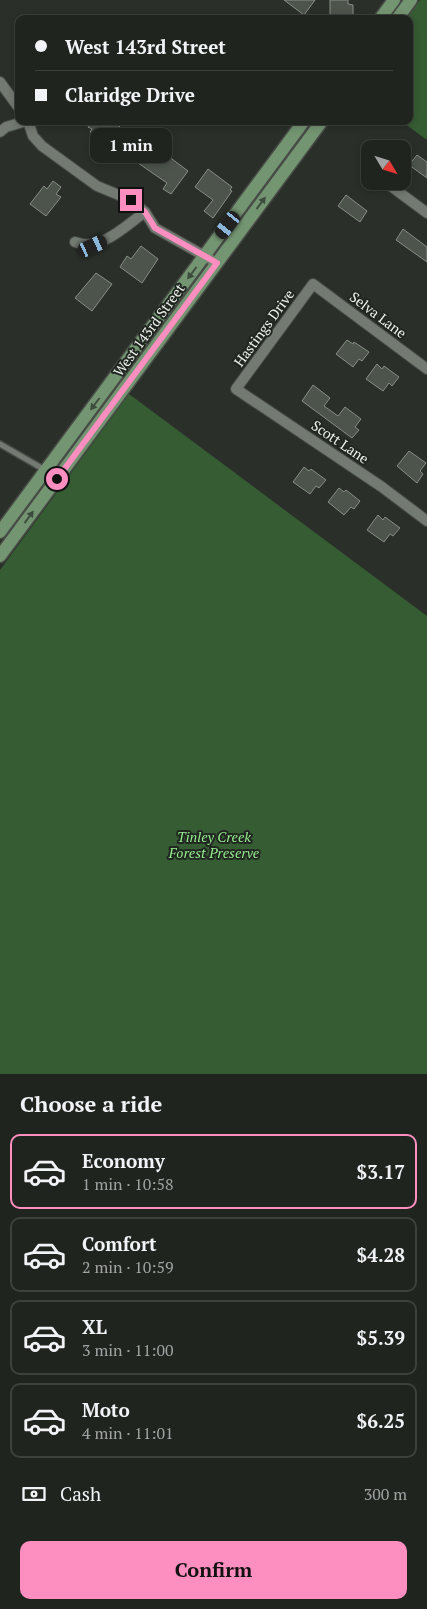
<!DOCTYPE html>
<meta charset="utf-8">
<style>
:root{--surface:#20241f;--page:#2d302c;--text:#f1f3f6;--muted:#a2a4a4;--line:#3d413d;--accent:#fd8ec0}
body{margin:0;font-family:"PT Serif",serif;background:var(--page);color:var(--text);height:100vh;display:flex;flex-direction:column;font-size:19px;white-space:nowrap}
*{box-sizing:border-box;margin:0}
p{font-size:16px;color:var(--muted)}
.icon{flex:none;width:28px;height:28px;fill:none;stroke:currentColor;stroke-width:2;stroke-linecap:round;stroke-linejoin:round}
.map{position:relative;height:1074px;overflow:hidden}
.drawer{display:flex;flex-direction:column;background:var(--surface);flex:1}
.drawer>*{flex:none}
.hud{position:absolute;left:15px;top:15px;width:398px;height:110px;border-radius:10px;box-shadow:0 2px 8px #0003,0 0 0 1px var(--line);display:grid;align-content:center;height:110px;padding:0 20px;background:var(--surface)}
.needle{width:32px;rotate:128deg}
.controls{position:absolute;left:361px;top:140px;display:grid;gap:10px}
.controls a{display:grid;place-items:center;width:50px;height:50px;border-radius:10px;background:var(--surface);box-shadow:0 2px 8px #0003,0 0 0 1px var(--line);font-size:25px}
.end{position:absolute;width:22px;height:22px;margin:-11px;border:6px solid #fd8ec0;background:#111;box-shadow:0 0 0 2px #111}
.from{border-radius:50%}
.bubble{position:absolute;height:35px;border-radius:10px;background:var(--surface);box-shadow:0 2px 8px #0003,0 0 0 1px var(--line);font-size:16px;font-weight:700;line-height:35px;text-align:center}
.car{position:absolute;width:15px;height:30px;margin:-15px -8px;border-radius:6px;box-shadow:0 0 4px 1px #0007;background:linear-gradient(#222 24%,#8ab4d8 0 40%,#222 0 76%,#8ab4d8 0 86%,#222 0)}
.hud b{display:flex;align-items:center;gap:18px;height:48px;font-size:19px}
.hud b+b{border-top:1px solid var(--line)}
.hud i{width:12px;height:12px;background:var(--text)}
ul{padding:0;list-style:none}
li{display:flex;align-items:center;gap:15px;height:75px;margin:0 10px 8px;padding:0 10px;border:2px solid var(--line);border-radius:10px}
li div{flex:1}
li b{display:block;font-size:19px}
li em{font-style:normal;font-weight:700}
li.on{border-color:var(--accent)}
li>.icon{width:45px;height:45px;stroke-width:1.5}
h2{padding:0 20px;font-size:22px;line-height:60px}
.pay{display:flex;align-items:center;gap:12px;height:55px;padding:0 20px;font-size:19px}
.pay p{margin-inline-start:auto}
.cta{display:flex;gap:10px;margin-top:auto;padding:10px 20px}
.cta a{flex:1;height:58px;border-radius:10px;background:var(--accent);color:#111;font-size:20px;font-weight:700;line-height:58px;text-align:center}
.map>svg:first-child{display:block}
.green{fill:#365c33}
.building{fill:#4d544c;stroke:#878e86}
.lines{fill:none;stroke-linecap:round;stroke-linejoin:round}
.lane-casing{stroke:#474c46;stroke-width:8}
.street-casing{stroke:#474c46;stroke-width:12}
.secondary-casing{stroke:#474c46;stroke-width:15}
.lane{stroke:#727a72;stroke-width:5}
.street{stroke:#727a72;stroke-width:10}
.secondary{stroke:#749572;stroke-width:12}
.oneway{fill:#3d4d3d}
.route{stroke:#fd8ec0;stroke-width:6}
.labels{text-anchor:middle;stroke-width:4;stroke-linejoin:round;paint-order:stroke}
.street-label{font-size:14px;fill:#edf1ec;stroke:#202620}
.park-label{font-size:14px;font-style:italic;fill:#95ed8e;stroke:#202620}
</style>
<div class="map">
<svg width="427" height="1074" viewBox="0 0 427 1074">
<rect width="100%" height="100%" fill="#2a3029"/>
<path class="green" d="M420,0h7v140l-26,-19h8v-102h-3z
M129,394l298,222v458h-427v-504z"/>
<path class="building" d="M284,0h31l-11,15z
M330,0h18v4l5,1v13l-23,-1z
M92,121h32l-9,11 3,3 -10,12 -18,-15 2,-3 -4,-2z
M132,139l15,9 4,-5 5,4 -3,5 12,9 3,-5 20,15 -17,23 -8,-5 4,-6 -45,-31z
M417,155l10,7v16l-18,-13z
M208,169l24,18 -2,3 2,1 -19,27 -9,-7 9,-11 -18,-13z
M53,181l8,6 -5,7 5,3 -15,19 -16,-12 14,-18 3,3z
M346,195l21,16 -7,11 -22,-16z
M403,229l24,18v15l-31,-22z
M141,246l17,13 -16,24 -22,-16 7,-11 4,3z
M96,273l16,11 -20,27 -17,-13z
M347,340l6,4 1,-2 15,10 -7,9 -3,-2 -6,8 -17,-13z
M377,364l5,5 2,-3 15,11 -7,9 -3,-3 -6,8 -17,-12z
M313,385l17,13 -6,8 14,10 7,-9 16,12 -6,8 4,3 -7,8 -50,-37z
M409,451l17,12 -6,8 3,3 -6,9 -20,-17z
M304,467l5,4 2,-2 15,11 -7,8 -3,-2 -6,8 -17,-12z
M339,488l5,4 2,-2 14,11 -6,8 -3,-2 -7,8 -16,-13z
M378,515l5,5 2,-3 15,11 -7,8 -3,-2 -6,8 -17,-12z"/>
<g class="lines">
<defs>
<path id="lane" d="M0,444l45,26"/>
<path id="street" d="M0,82l19,26
M28,121l5,15 9,10 55,40 34,14 14,12 10,16 62,35
M0,132l6,-5 20,-6
M384,181l43,32
M75,242c26,10 50,-16 70,-30
M427,369l-114,-85 -77,105 146,98 45,34"/>
<path id="secondary" d="M380,19l14,-19
M397,19l14,-19
M0,532l304,-411
M0,556l322,-435"/>
</defs>
<use href="#lane" class="lane-casing"/>
<use href="#street" class="street-casing"/>
<use href="#secondary" class="secondary-casing"/>
<use href="#lane" class="lane"/>
<use href="#street" class="street"/>
<use href="#secondary" class="secondary"/>
</g>
<defs><path id="oneway-solid" d="M-6-.8H1V-3.2L6.5 0L1 3.2V.8H-6Z" transform="scale(1.25)"/></defs>
<g class="oneway">
<use href="#oneway-solid" transform="translate(261 203) rotate(-54)"/>
<use href="#oneway-solid" transform="translate(192 273) rotate(127)"/>
<use href="#oneway-solid" transform="translate(95 404) rotate(127)"/>
<use href="#oneway-solid" transform="translate(29 517) rotate(-54)"/>
</g>
<g class="lines">
<path class="route" d="M57,479l160,-216 -62,-35 -10,-16 -14,-12"/>
</g>
<g class="labels">
<g class="street-label">
<text transform="translate(378 315) rotate(37)" y="5">Selva Lane</text>
<text transform="translate(264 328) rotate(-54)" y="5">Hastings Drive</text>
<text transform="translate(149 330) rotate(-54)" y="5">West 143rd Street</text>
<text transform="translate(340 442) rotate(34)" y="5">Scott Lane</text>
</g>
<g class="park-label">
<text x="214" y="842">Tinley Creek<tspan x="214" dy="16">Forest Preserve</tspan></text>
</g>
</g>
</svg>
<div class="controls">
<a><svg class="needle" viewBox="-14 -14 28 28"><path d="M0-13l5 13h-10z" fill="#e53935"/><path d="M0 13l5-13h-10z" fill="#a2a4a4"/></svg></a>
</div>
<i class="end from" style="left:57px;top:479px"></i>
<i class="end" style="left:131px;top:200px"></i>
<div class="bubble" style="left:90px;top:128px;width:82px">1 min</div>
<i class="car" style="left:228px;top:225px;rotate:217deg"></i>
<i class="car" style="left:93px;top:246px;rotate:65deg"></i>
<div class="hud">
<b><i class="from"></i>West 143rd Street</b>
<b><i></i>Claridge Drive</b>
</div>
</div>
<section class="drawer">
<h2>Choose a ride</h2>
<ul>
<li class="on"><svg class="icon" aria-label="car" viewBox="0 0 24 24"><path d="M5 17H2v-5l4-1 3-4h7l3 4 3 1v5h-3M9 17h6M6 11h13"/><circle cx="7" cy="17" r="2"/><circle cx="17" cy="17" r="2"/></svg><div><b>Economy</b><p>1 min · 10:58</p></div><em>$3.17</em></li>
<li><svg class="icon" aria-label="car" viewBox="0 0 24 24"><path d="M5 17H2v-5l4-1 3-4h7l3 4 3 1v5h-3M9 17h6M6 11h13"/><circle cx="7" cy="17" r="2"/><circle cx="17" cy="17" r="2"/></svg><div><b>Comfort</b><p>2 min · 10:59</p></div><em>$4.28</em></li>
<li><svg class="icon" aria-label="car" viewBox="0 0 24 24"><path d="M5 17H2v-5l4-1 3-4h7l3 4 3 1v5h-3M9 17h6M6 11h13"/><circle cx="7" cy="17" r="2"/><circle cx="17" cy="17" r="2"/></svg><div><b>XL</b><p>3 min · 11:00</p></div><em>$5.39</em></li>
<li><svg class="icon" aria-label="car" viewBox="0 0 24 24"><path d="M5 17H2v-5l4-1 3-4h7l3 4 3 1v5h-3M9 17h6M6 11h13"/><circle cx="7" cy="17" r="2"/><circle cx="17" cy="17" r="2"/></svg><div><b>Moto</b><p>4 min · 11:01</p></div><em>$6.25</em></li>
</ul>
<div class="pay"><svg class="icon" aria-label="cash" viewBox="0 0 24 24"><path d="M3 7h18v10H3z"/><circle cx="12" cy="12" r="2"/></svg>Cash<p>300 m</p></div>
<div class="cta"><a>Confirm</a></div>
</section>
